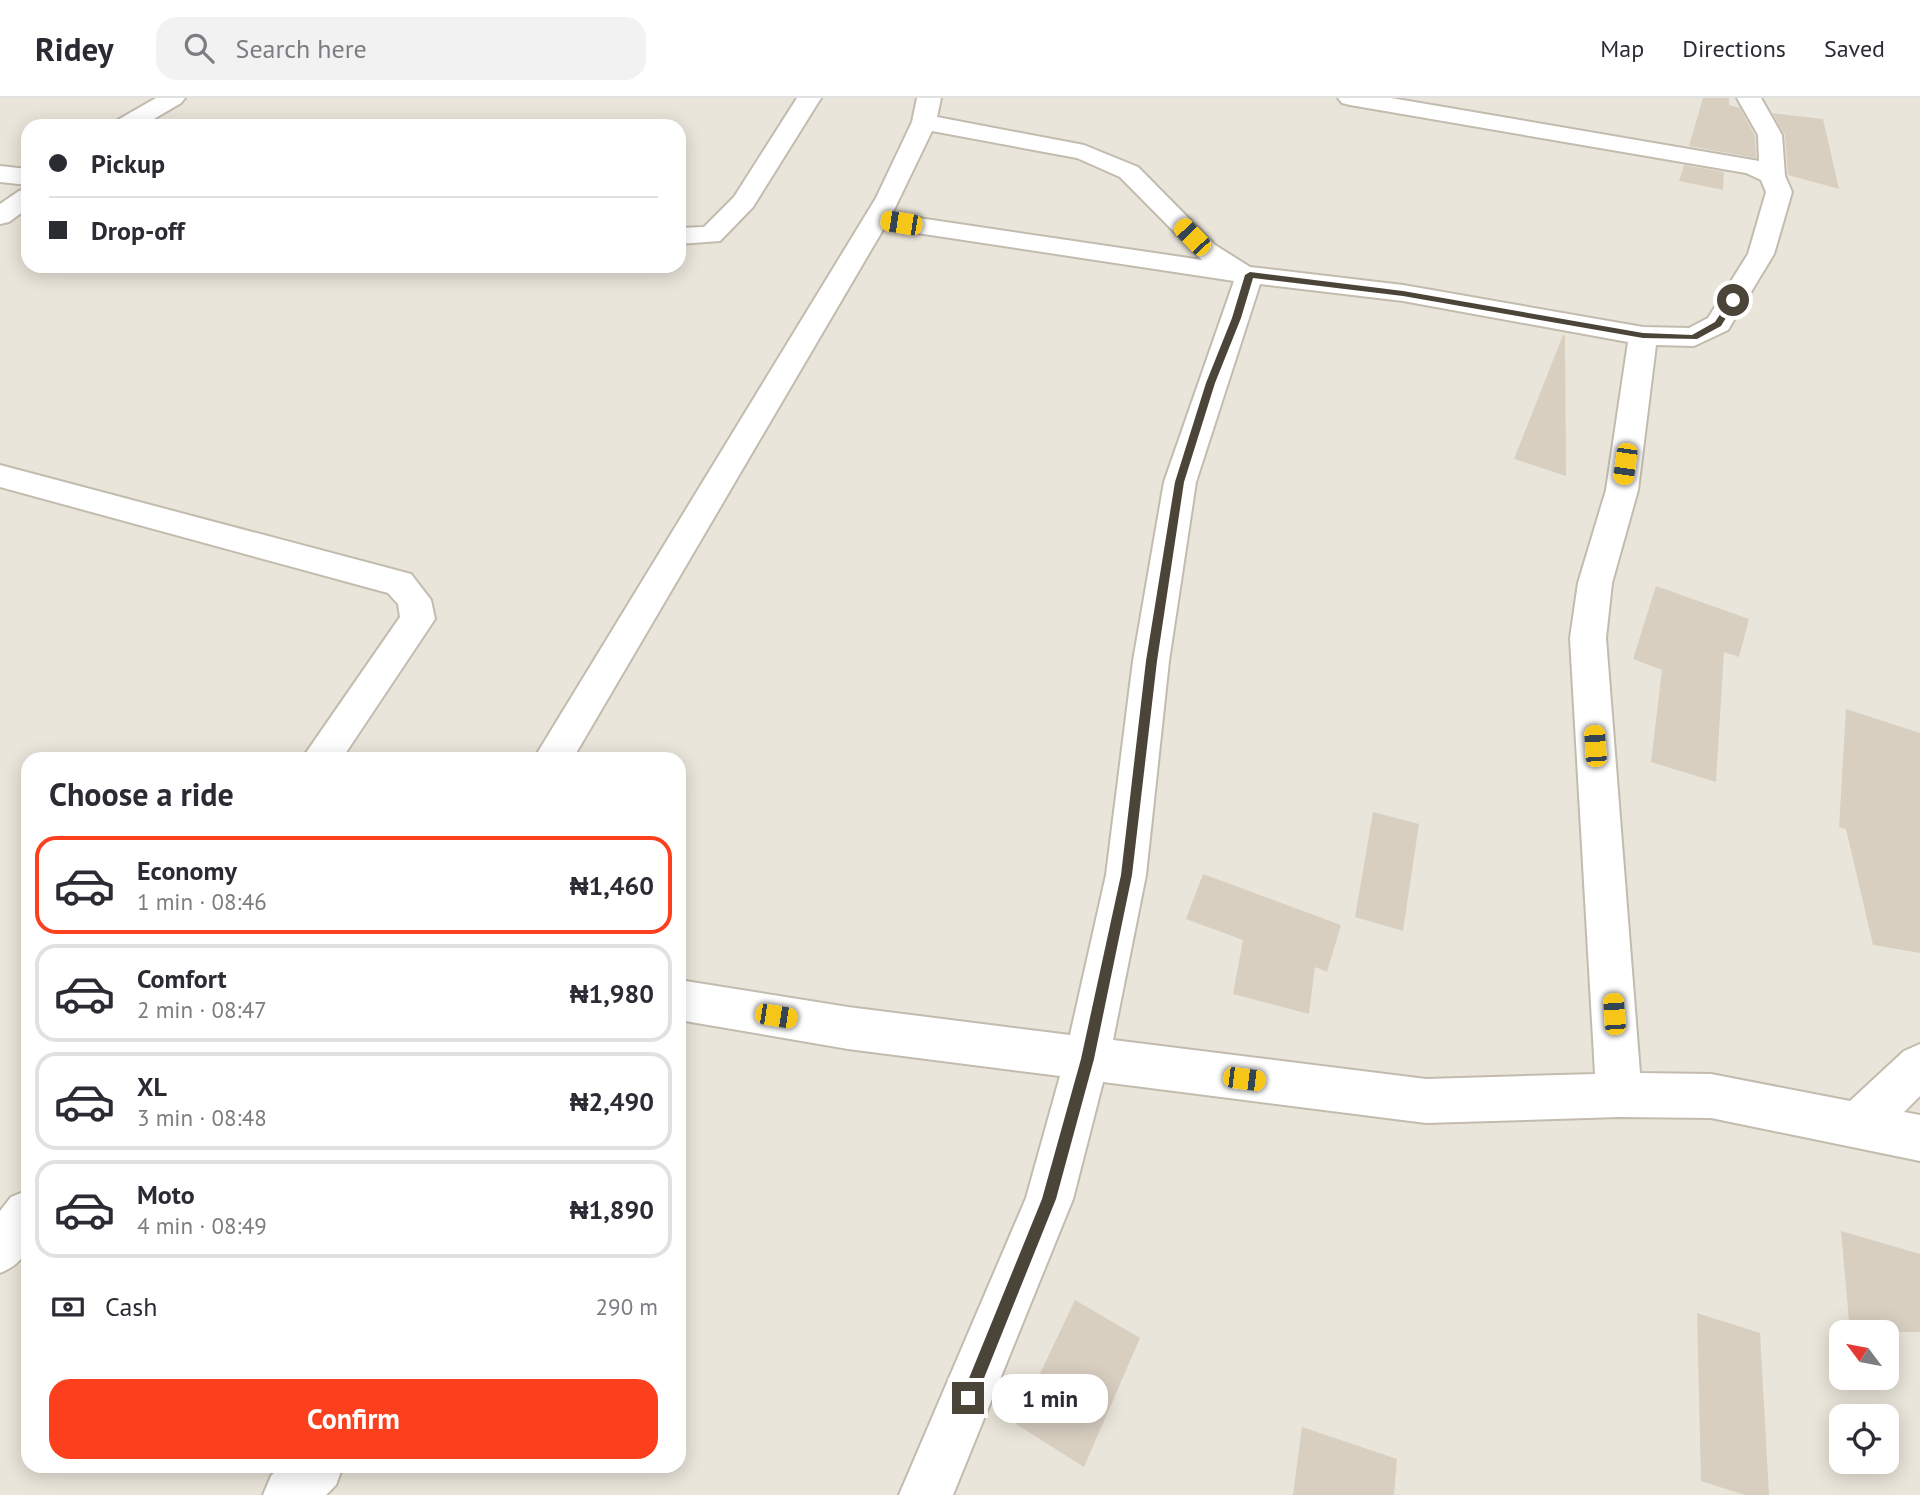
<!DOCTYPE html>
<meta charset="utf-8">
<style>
:root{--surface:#fff;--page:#f2f2f3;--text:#2b2b33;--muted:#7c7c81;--line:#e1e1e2;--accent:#fc3f1d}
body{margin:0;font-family:"PT Sans",sans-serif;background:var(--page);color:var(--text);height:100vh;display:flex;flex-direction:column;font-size:26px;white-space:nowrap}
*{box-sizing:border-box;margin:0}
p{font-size:23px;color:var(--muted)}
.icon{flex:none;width:38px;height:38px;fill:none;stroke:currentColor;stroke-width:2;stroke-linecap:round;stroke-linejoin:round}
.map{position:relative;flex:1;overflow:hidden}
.details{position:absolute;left:21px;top:654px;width:665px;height:721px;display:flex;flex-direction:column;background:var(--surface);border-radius:21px;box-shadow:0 4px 18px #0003}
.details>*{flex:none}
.banner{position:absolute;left:21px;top:21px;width:665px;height:154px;border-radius:21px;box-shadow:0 4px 18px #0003;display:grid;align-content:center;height:154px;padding:0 28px;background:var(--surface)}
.needle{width:46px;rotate:302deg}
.controls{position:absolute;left:1829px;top:1222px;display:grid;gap:14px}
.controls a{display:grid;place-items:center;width:70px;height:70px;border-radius:14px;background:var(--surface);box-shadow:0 4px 18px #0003;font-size:35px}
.end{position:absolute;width:32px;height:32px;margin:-16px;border:9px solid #4b4439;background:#fff;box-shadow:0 0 0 4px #fff}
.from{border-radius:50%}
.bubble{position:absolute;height:49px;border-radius:21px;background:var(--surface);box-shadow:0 4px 18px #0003;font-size:23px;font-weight:600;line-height:49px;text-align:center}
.car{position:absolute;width:21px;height:42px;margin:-21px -10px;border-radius:9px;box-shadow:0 0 5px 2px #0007;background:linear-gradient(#f5c518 24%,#345 0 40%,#f5c518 0 76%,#345 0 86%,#f5c518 0)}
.banner b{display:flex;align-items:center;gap:24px;height:66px;font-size:26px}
.banner b+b{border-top:2px solid var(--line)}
.banner i{width:18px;height:18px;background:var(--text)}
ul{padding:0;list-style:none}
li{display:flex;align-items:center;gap:21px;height:98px;margin:0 14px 10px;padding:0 14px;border:4px solid var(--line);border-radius:21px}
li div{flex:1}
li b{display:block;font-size:26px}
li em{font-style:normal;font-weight:600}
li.selected{border-color:var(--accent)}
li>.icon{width:63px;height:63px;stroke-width:1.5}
h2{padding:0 28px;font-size:32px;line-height:84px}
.pay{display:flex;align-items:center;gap:18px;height:77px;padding:0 28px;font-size:26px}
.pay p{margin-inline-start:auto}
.action{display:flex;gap:14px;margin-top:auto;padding:14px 28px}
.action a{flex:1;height:80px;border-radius:21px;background:var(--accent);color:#fff;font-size:28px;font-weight:600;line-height:80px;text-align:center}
header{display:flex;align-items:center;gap:42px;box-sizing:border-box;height:98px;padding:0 35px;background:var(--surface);border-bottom:2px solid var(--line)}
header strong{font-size:33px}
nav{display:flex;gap:38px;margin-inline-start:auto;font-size:24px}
.search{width:490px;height:63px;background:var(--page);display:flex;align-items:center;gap:18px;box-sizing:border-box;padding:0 24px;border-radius:21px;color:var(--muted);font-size:26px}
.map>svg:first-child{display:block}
.residential{fill:#eae5da;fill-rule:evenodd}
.building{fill:#d8cfc1}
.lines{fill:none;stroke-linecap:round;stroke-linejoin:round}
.street-casing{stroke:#c2bbae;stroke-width:4}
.street{fill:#fff;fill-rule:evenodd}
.route{fill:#4b4439}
</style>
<header>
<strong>Ridey</strong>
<div class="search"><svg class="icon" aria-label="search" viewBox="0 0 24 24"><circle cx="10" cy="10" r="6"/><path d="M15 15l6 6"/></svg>Search here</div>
<nav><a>Map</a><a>Directions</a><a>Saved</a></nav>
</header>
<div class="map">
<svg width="1920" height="1397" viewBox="0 0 1920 1397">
<rect width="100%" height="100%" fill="#f6f3ec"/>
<path class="residential" d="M0,0h1920v1397h-1920zM28,28h651v140h-651zM28,662h651v706h-651zM1841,1234h45v45h-45zM1841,1318h45v45h-45z"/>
<path class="building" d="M1703,0h26v7l11,3 15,28 1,22 -67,-12z
M1772,15l51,6 16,70 -51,-14 -3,-40z
M1684,67l40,7 -1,18 -44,-9z
M1563,237h2l1,141 -52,-17z
M1656,488l93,33 -10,38 -15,-5 -8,130 -65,-20 11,-92 -29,-11z
M1846,611l74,24v220l-47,-8 -27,-116 -7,-2z
M1373,714l46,12 -16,107 -48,-14z
M1203,776l138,51 -14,47 -12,-5 -6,47 -76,-20 10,-54 -57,-21z
M1841,1133l79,23v78h-70z
M1075,1202l65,38 -56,129 -68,-43z
M1697,1215l63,20 9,162h-24l-44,-14z
M1302,1329l95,32 -3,36h-101z"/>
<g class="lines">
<defs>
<path id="street" d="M156,0h29l-4,5 -39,23h-29l3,-5z
M797,0h24l-68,109 -33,34 -41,3v-16l25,-1 30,-30z
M917,0h24l-4,19 147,28 54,22 77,78 35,22 153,18 240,42 46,1 19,-10 40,-64 18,-62 -5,-12 -15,-7 -396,-68 -8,-2 -4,-5h53l368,63 -1,-26 -21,-37h24l21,37 3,41 7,16 -18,62 -46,76 -34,16 -38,-1 -18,145 -26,93 -6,55 34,435 71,1 139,27 54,-50 16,-7v52l-16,16 16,3v46l-209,-43 -92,-1 -193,6 -323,-41 -30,117 -120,296h-54l127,-297 34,-122 -212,-27 -169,-29v-40l169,27 222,28 36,-160 27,-214 31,-179 70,-201 -350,-53 -312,532h-39l343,-562 36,-76zM932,33l145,27 43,19 82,83 -310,-46zM1260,186l143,17 225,41 -22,148 -28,93 -8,55 25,436 -169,5 -313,-39 33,-165 23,-214 27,-179z
M0,68l28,3v16l-28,-3z
M28,90v20l-19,14 -9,2v-20l19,-13z
M0,367l411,109 20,26 4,19 -94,141h-40l99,-143 -2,-13 -10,-11 -388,-106z
M28,1092c0,38 12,67 -28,83v-62l11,-14z
M280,1368h63l-7,19 -10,10h-63l8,-19z"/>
</defs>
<use href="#street" class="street-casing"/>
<use href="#street" class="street"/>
</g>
<path class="route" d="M1250,174l153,19 240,42 49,2 23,-13 15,-23 7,1 -16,26 -24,13 -54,-1 -240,-42 -150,-18 -12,40 -26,65 -31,99 -27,179 -25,214 -38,184 -38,140 -82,204 -6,2 -5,-2 -2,-5 81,-199 39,-140 40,-184 25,-214 29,-179 31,-99 26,-65 13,-43z"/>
</svg>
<div class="controls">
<a><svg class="needle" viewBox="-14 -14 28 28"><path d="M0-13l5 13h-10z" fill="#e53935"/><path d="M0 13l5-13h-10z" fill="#7c7c81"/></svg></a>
<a><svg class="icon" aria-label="locate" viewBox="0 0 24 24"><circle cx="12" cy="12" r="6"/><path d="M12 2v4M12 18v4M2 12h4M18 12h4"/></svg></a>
</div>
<i class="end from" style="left:1733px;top:202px"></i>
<i class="end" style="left:968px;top:1300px"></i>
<div class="bubble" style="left:992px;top:1276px;width:116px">1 min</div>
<i class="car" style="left:901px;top:125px;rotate:279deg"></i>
<i class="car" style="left:1192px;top:139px;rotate:316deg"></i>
<i class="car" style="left:1625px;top:366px;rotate:188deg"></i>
<i class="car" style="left:1595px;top:648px;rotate:356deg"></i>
<i class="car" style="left:1614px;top:916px;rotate:356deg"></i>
<i class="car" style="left:776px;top:918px;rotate:99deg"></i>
<i class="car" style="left:1244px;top:981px;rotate:97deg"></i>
<div class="banner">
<b><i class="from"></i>Pickup</b>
<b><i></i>Drop-off</b>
</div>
<section class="details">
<h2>Choose a ride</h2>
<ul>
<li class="selected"><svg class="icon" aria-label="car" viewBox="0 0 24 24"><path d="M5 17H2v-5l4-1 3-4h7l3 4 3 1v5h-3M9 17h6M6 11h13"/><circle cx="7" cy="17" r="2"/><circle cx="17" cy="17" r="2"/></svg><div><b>Economy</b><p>1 min · 08:46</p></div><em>₦1,460</em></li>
<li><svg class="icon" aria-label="car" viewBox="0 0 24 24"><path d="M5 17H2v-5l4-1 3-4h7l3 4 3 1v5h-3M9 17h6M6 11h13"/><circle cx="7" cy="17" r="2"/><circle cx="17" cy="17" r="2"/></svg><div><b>Comfort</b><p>2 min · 08:47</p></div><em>₦1,980</em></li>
<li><svg class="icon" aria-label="car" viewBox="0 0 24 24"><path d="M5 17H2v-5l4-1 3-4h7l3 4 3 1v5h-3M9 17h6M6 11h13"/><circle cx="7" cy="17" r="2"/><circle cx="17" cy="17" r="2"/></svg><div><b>XL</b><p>3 min · 08:48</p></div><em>₦2,490</em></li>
<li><svg class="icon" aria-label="car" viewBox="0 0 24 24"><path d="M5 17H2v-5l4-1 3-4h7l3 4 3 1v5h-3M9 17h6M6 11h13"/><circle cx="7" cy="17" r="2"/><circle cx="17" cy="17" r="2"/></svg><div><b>Moto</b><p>4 min · 08:49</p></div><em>₦1,890</em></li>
</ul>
<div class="pay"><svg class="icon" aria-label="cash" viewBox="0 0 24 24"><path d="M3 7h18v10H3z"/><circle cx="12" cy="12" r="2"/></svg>Cash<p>290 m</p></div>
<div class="action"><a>Confirm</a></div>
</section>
</div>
